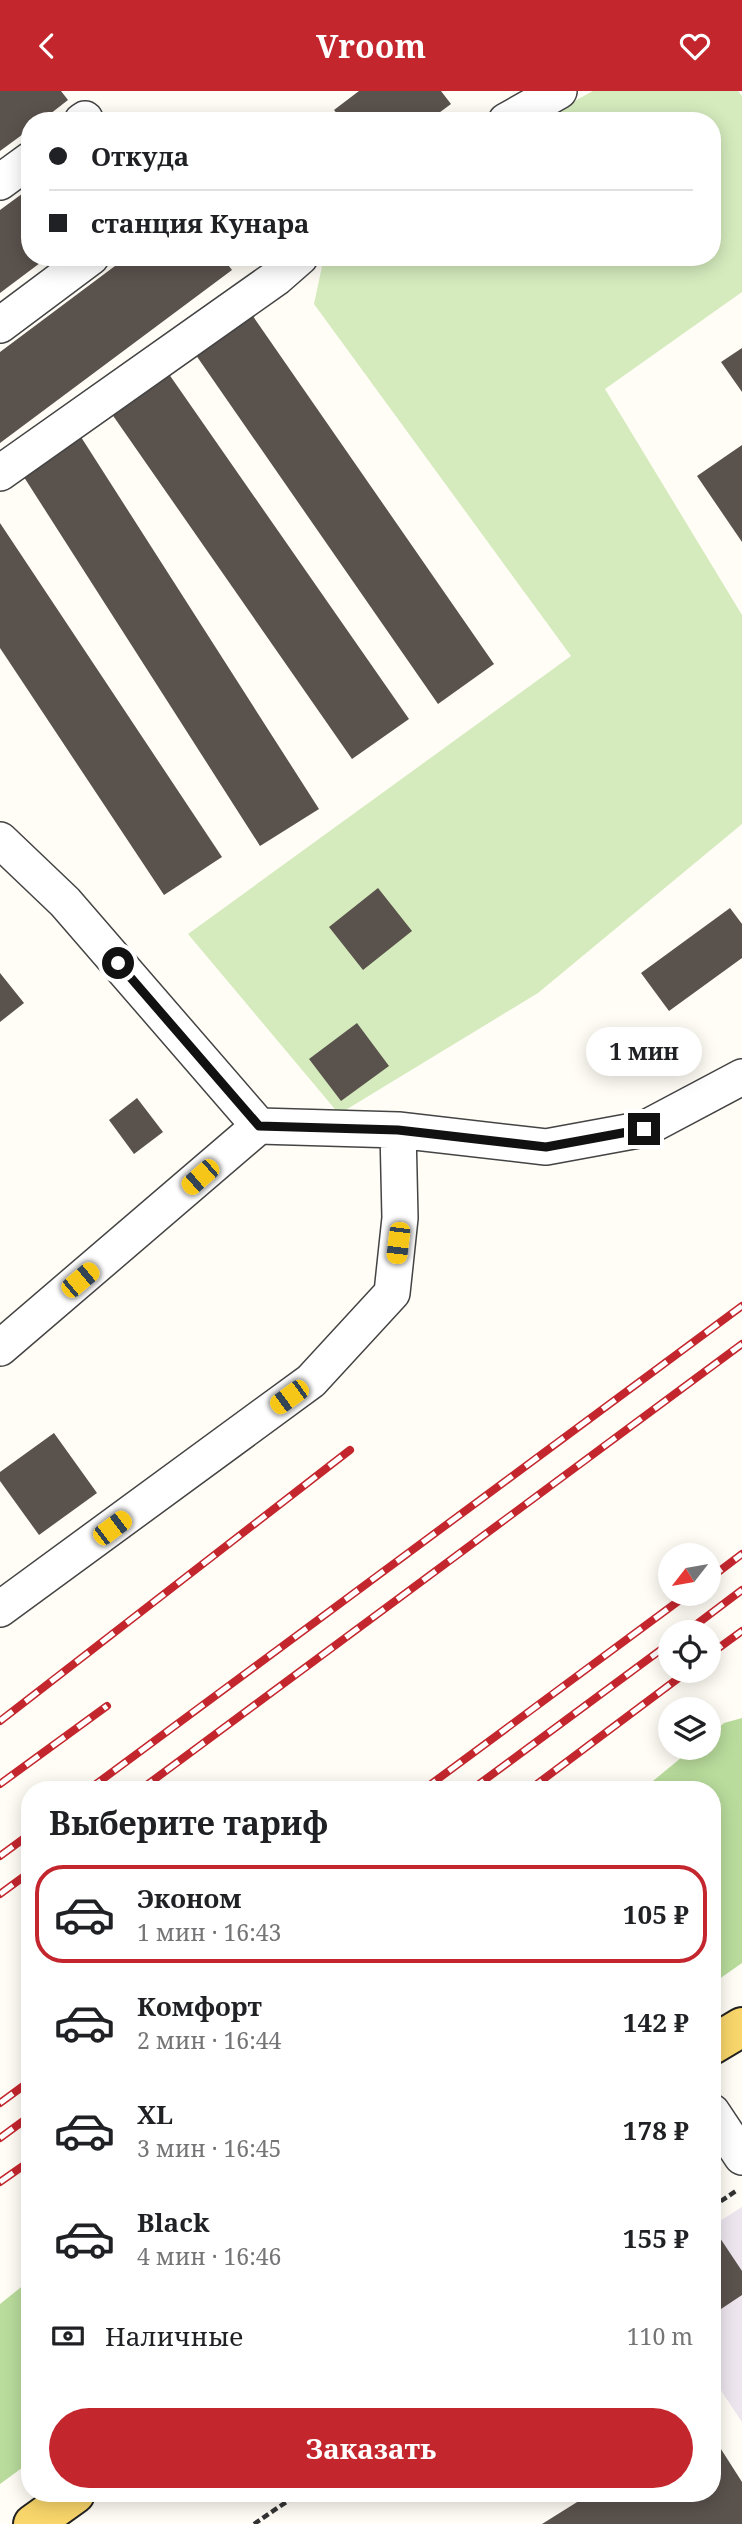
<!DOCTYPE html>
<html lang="ru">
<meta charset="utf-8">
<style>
:root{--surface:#fff;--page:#f6f6f6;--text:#202124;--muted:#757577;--line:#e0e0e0;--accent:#c4262e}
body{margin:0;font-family:"Noto Serif",serif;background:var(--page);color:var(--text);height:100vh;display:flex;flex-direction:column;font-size:26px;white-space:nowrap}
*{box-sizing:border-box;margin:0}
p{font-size:23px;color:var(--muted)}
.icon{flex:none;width:38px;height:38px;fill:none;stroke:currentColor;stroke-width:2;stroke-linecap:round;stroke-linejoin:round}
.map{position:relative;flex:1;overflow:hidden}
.side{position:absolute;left:21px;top:1690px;width:700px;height:721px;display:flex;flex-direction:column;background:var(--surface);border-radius:28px;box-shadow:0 4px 18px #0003}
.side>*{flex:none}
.top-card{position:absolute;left:21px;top:21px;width:700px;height:154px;border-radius:28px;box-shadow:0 4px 18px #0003;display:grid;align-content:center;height:154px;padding:0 28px;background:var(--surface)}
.needle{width:46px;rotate:239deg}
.fabs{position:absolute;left:658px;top:1452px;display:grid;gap:14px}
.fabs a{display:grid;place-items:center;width:63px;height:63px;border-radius:50%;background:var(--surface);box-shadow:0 4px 18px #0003;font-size:35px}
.end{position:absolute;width:32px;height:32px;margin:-16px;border:9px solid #111;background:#fff;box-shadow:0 0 0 4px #fff}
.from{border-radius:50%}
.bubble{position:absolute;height:49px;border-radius:24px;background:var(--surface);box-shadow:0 4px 18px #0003;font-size:23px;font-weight:700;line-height:49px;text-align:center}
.car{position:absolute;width:21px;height:42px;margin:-21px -10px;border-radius:9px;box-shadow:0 0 5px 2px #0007;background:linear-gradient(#f5c518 24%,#345 0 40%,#f5c518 0 76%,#345 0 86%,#f5c518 0)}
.top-card b{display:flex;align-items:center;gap:24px;height:66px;font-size:26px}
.top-card b+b{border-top:2px solid var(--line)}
.top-card i{width:18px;height:18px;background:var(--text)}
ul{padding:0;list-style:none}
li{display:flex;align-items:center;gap:21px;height:98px;margin:0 14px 10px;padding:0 14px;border:4px solid transparent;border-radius:28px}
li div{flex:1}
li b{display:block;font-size:26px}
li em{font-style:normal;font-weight:700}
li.on{border-color:var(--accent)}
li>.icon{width:63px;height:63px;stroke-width:1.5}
h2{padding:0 28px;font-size:32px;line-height:84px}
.pay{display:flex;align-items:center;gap:18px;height:77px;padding:0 28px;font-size:26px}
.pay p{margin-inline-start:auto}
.action{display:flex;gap:14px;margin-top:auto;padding:14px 28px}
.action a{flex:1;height:80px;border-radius:42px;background:var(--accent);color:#fff;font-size:28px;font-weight:700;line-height:80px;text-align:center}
header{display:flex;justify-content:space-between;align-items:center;height:91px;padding:0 28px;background:var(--accent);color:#fff;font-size:32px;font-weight:700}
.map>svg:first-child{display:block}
.industrial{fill:#eee6ef}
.green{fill:#d5ebbd}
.forest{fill:#b9dc9c}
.building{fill:#5a524d}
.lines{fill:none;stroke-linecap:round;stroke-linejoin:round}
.minor-casing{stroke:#444;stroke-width:38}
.major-casing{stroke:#222;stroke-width:42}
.path{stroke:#333;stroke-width:4.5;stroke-dasharray:7 3.5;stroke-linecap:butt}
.minor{stroke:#fff;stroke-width:35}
.major{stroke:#f9d66b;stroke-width:38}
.rail-casing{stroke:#c4262e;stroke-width:8}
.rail{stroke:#fff;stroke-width:5;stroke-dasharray:16;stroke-linecap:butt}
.route{stroke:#111;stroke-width:9}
</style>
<header><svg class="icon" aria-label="back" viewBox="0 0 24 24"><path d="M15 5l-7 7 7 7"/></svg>Vroom<svg class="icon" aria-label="heart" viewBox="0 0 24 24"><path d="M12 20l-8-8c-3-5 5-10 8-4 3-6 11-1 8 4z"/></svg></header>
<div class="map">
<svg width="742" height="2433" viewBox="0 0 742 2433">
<rect width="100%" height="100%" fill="#fffdf5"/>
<path class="industrial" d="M742,2116v215l-30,-45v-151z"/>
<path class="green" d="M593,0h145l4,5v196l-137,97 137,226v209l-204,169 -199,121 -151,-180 383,-278 -257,-352 10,-47h388v-136h-174z"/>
<path class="forest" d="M742,1627v245l-30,21v-194h-70l51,-42h16v-12l15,-13z
M30,2189v182l-30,22v-180z"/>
<path class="building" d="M0,0h61l7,9 -27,21h-11v8l-30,22z
M359,0h82l10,13 -23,17h-85l-9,-11z
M30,97v69h18l-48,36v-83z
M127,166h95l10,13 -232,173v-91z
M248,218l246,355 -56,40 -247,-356z
M742,257v44l-21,-30z
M164,276l245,352 -57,40 -245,-352z
M81,346l238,372 -59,37 -238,-372z
M742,354v97l-45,-66z
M0,432l222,334 -58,38 -164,-247z
M378,797l34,43 -49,39 -34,-43z
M730,817l12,16v34l-73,53 -28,-38z
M0,882l24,30 -24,19z
M357,932l32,43 -48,35 -32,-42z
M137,1007l26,34 -29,22 -25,-34z
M54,1342l43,60 -58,42 -39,-54v-9z
M712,2135l30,45v24l-30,20z
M712,2344l30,47v42h-200l48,-30h122z"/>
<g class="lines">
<defs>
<path id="minor" d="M82,30l3,-2
M506,30l53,-30
M0,91l30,-22
M0,234l91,-68
M0,382l276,-195 24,-21
M0,749l65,62 194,224
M259,1035l139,4 148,17 98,-18 98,-52
M0,1257l259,-222
M0,1518l311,-228 81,-88 8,-75 -2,-88
M712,2021l30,45"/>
<path id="major" d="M712,1954l30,-18
M33,2433l42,-30"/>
</defs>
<use href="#minor" class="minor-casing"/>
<use href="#major" class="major-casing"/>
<path class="path" d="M712,2116l24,-16
M254,2433l44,-30"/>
<use href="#minor" class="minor"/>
<use href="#major" class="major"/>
<defs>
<path id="rail" d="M709,1488l33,-25
M685,1542l57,-43
M709,1564l33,-24
M0,1630l350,-271
M0,1693l107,-78
M88,1699l654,-484
M140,1699l602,-446
M423,1699l265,-196
M471,1699l199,-147
M529,1699l159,-119
M0,1765l30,-22
M0,1803l30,-22
M0,2012l30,-22
M0,2047l30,-22
M0,2091l30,-21"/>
</defs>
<use href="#rail" class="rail-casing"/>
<use href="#rail" class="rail"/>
</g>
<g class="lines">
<path class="route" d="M118,872l141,163 139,4 148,17 98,-18"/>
</g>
</svg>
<div class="fabs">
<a><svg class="needle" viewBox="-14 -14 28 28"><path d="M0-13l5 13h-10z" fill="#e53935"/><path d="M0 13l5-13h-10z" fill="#757577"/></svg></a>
<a><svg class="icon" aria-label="locate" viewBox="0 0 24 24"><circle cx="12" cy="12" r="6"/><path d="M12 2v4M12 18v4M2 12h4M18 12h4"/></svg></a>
<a><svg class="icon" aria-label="layers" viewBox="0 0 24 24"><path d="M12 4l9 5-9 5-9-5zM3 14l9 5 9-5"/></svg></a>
</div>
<i class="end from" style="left:118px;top:872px"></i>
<i class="end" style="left:644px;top:1038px"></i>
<div class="bubble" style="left:586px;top:936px;width:116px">1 мин</div>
<i class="car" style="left:200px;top:1086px;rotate:229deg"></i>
<i class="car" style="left:398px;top:1152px;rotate:187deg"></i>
<i class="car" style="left:80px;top:1189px;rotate:50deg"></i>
<i class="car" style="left:289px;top:1306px;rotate:234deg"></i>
<i class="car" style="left:112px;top:1437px;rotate:53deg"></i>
<div class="top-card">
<b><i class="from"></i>Откуда</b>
<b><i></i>станция Кунара</b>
</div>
<section class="side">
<h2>Выберите тариф</h2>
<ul>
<li class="on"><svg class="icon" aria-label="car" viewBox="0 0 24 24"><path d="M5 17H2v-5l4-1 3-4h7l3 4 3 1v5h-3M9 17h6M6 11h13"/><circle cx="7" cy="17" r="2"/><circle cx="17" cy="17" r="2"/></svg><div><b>Эконом</b><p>1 мин · 16:43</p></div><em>105 ₽</em></li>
<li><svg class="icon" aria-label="car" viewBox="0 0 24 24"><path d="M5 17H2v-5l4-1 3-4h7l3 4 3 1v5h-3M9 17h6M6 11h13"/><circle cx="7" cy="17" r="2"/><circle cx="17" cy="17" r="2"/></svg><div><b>Комфорт</b><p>2 мин · 16:44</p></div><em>142 ₽</em></li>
<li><svg class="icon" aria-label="car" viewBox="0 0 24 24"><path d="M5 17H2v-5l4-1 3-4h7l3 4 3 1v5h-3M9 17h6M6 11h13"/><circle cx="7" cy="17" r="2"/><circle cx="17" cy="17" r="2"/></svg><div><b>XL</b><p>3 мин · 16:45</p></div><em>178 ₽</em></li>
<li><svg class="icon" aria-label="car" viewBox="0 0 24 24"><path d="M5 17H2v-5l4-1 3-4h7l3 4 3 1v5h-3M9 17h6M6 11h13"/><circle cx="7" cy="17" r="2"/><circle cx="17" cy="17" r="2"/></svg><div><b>Black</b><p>4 мин · 16:46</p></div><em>155 ₽</em></li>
</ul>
<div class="pay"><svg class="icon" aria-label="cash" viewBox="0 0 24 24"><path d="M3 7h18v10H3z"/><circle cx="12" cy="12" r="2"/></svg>Наличные<p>110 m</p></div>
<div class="action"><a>Заказать</a></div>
</section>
</div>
